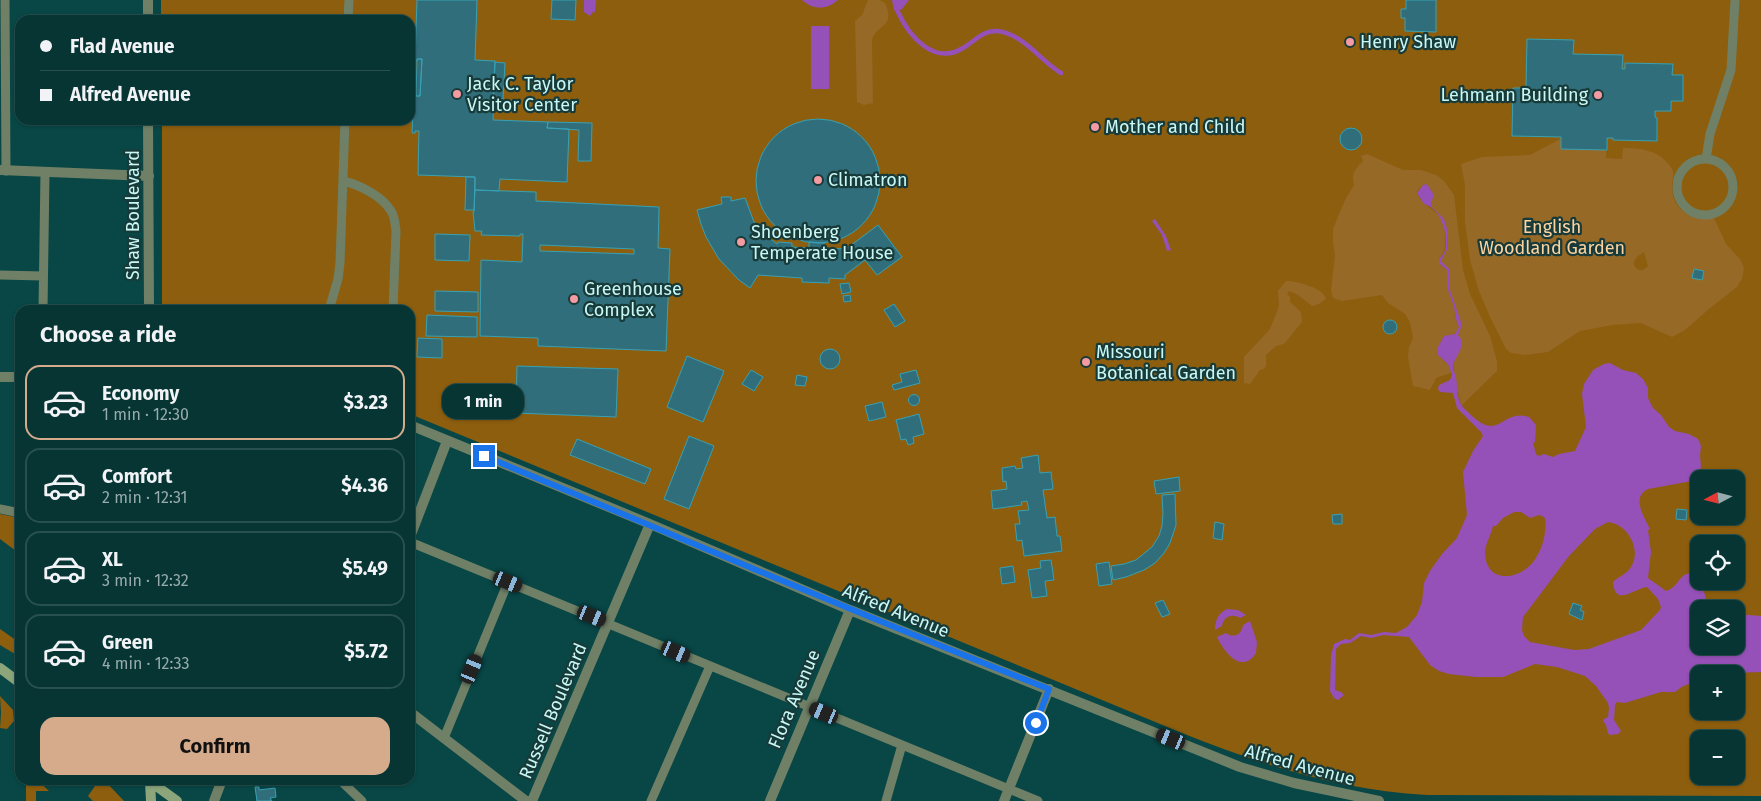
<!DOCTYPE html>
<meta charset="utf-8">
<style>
:root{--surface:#063534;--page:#0f3d3c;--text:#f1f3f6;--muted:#98abac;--line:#27504f;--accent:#d6ab8b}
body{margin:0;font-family:"Fira Sans",sans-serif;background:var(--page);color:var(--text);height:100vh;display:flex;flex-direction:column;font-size:19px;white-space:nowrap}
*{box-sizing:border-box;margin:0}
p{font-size:16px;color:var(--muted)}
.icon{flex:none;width:28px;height:28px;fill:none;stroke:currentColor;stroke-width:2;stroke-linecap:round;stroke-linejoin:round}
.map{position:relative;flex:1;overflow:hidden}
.drawer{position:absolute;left:15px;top:305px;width:400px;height:480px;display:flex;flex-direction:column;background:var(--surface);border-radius:15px;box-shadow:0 1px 4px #0004,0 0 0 1px var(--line)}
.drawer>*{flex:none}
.banner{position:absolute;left:15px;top:15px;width:400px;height:110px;border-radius:15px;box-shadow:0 1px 4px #0004,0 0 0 1px var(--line);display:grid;align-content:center;height:110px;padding:0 25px;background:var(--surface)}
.needle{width:32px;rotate:263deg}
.fabs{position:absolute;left:1690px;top:470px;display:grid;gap:10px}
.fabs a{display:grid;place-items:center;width:55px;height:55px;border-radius:10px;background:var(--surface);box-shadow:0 1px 4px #0004,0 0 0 1px var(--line);font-size:25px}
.end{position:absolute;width:22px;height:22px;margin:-11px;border:6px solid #1a73e8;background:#fff;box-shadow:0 0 0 2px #fff}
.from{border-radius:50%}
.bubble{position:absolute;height:35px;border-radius:15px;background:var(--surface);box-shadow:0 1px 4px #0004,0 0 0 1px var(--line);font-size:16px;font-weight:700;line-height:35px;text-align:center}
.car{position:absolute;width:15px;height:30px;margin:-15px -8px;border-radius:6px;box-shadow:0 0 4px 1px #0007;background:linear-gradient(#222 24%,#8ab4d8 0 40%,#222 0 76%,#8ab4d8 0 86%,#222 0)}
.banner b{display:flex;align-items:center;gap:18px;height:48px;font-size:19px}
.banner b+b{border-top:1px solid var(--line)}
.banner i{width:12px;height:12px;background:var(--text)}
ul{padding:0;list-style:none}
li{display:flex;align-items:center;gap:15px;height:75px;margin:0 10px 8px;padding:0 15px;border:2px solid var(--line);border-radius:15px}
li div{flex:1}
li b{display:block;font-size:19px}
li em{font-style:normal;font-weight:700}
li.on{border-color:var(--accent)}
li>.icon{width:45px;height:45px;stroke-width:1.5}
h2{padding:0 25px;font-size:22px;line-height:60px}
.primary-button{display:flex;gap:10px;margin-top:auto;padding:10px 25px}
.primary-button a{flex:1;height:58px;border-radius:15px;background:var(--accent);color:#111;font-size:20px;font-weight:700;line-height:58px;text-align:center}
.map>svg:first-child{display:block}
.green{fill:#8d5e0e;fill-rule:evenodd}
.forest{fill:#966927;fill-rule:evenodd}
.water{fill:#9651b8;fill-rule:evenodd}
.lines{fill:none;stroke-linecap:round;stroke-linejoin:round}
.stream{stroke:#9651b8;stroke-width:4.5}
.building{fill:#316e7b;stroke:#37a1b5;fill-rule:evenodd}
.service{stroke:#708066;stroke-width:9}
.minor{stroke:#708066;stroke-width:10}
.tertiary{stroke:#708066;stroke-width:10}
.secondary{stroke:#8ca57b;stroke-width:10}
.route{stroke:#1a73e8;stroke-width:6}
.poi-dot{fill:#f49aa3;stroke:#183a39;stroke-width:2}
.labels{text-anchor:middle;stroke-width:4.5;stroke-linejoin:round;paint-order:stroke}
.poi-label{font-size:18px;fill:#c8f8f6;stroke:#183a39;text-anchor:start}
.street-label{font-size:18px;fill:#c8f8f6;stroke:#183a39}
.park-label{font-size:18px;fill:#fcd4a2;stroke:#183a39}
</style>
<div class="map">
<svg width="1761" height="801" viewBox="0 0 1761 801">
<rect width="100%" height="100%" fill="#084746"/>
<path class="green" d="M161,0h1600v796l-334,-1c-88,-5 -164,-30 -245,-62l-772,-319v-104h-248v-190h248v-100h-249zM1699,479h37v37h-37zM1699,544h37v37h-37zM1699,609h37v37h-37zM1699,674h37v37h-37zM1699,739h37v37h-37z
M0,514l20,4v36l-20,-15z
M0,629l20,14v14l-20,-12z
M0,696l13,14 1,11 -7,8 -7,-1 1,-15z
M26,780h11l12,11h-13v10h-10z
M86,780h18l20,21h-31l-5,-5 7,-10z"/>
<path class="forest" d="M868,0h11l6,3c11,25 -9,21 -13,37l1,63 -9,2 -7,-3 -2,-81 7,-6z
M1562,138v11l44,1v8l16,1 1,-11c20,0 40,3 50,23 1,5 -1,10 -1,16 0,24 20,34 42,31l12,26 14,15 4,9 -2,11 -5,8 -27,21 -25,22 -13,7 -31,-14 -29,2 -32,6 -32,21 -23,3 -14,-2 -5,-4 -16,-32 -11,-26 -9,-31 -5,-39v-36l-4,-21 21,-7 48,-2zM1644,252l4,14 -5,4h-4c-11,-6 -3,-13 5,-18z
M1367,154l36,16h18l15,5 8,6 10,14 9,75 7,24 20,42 7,25v10l-35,34c-3,-4 -10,-38 -8,-42 3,-8 6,-14 7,-23l-3,-5 4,-10 -13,-38v-16l-8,-10 6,-11 1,-18 -4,-13 -12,-12 -1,-4 3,-8 -7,-11 -4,1 -6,6c1,12 16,17 23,26 5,7 5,15 5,23 0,9 0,12 -6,18l3,8 5,4v17l7,20 2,12 3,8 -4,7 -11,2c-4,6 -7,12 -6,19l10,9 3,9 -15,5 -6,12 -17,-4 -5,-29 1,-10 4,-9 -3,-16 -5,-8 -17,-11 -6,-8 -40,6 -9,-3 -2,-8 4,-35 -2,-12v-14l12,-29 9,-15c-3,-11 1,-16 9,-24l-2,-5z
M1286,281c11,0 38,7 40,18l-7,5 -7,2 -14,-11 -9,-4 -2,3 3,3v5l11,10 1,10 -18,22 -8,2 -10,9v10l-2,4 -4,1 -10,14 -6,-1v-26l26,-28 9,-23 -1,-15z"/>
<path class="water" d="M584,0h12l-1,12h-2l-3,4 -6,-4z
M802,0h36c-11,10 -25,10 -36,0z
M892,0h17l-7,9 -6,3 -2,-2z
M811,26h18v63h-18z
M1427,184l7,11 -3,8 1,4 12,12 4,13 -1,18 -6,11 8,8v18l13,38 -4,10c10,10 -3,21 -5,31 0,6 0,2 2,8 3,8 1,18 4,26 2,5 5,9 9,12 32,33 32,-4 61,5l7,8 -1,17 -2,1 3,11 3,2 5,-2 9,3 6,-3 16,-3 11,-24 -4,-33 2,-10 9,-14 11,-6 6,-1 13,7 13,3 7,6 5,9v10l5,10 8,7 8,12 6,4 14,3 9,5 3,7 -1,9 1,12 -3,8 -6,6 -44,8c-17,8 -4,28 2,40l-2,1 3,22 -3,26 18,13c14,-4 13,-22 31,-17l2,7 3,2 4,17 4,9h-11v37h37v-32l25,2v56l-62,2v7l-16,5 -8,6h-14l-36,11 -8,-1 -2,2 -1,16 7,11 -3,3 -8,1 -2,-2 -2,-8 -3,-4 1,-2 4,-2 1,-9 -1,-5 -12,-17 -11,-10 -28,-9 -22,-3 -32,13h-27l-27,-3 -10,-3 -9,-6 -21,-28 -26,-2 -12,3 -10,-2 -11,7 -9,1 -5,5 -1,41 6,2 3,3 -6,5 -4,-2 -4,-7 1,-36 3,-11 11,-5 5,1 9,-7 12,2 13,-3 12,1 11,-6 10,-12 5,-13 2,-19 6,-12 12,-17 15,-16 10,-23 -4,-43 10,-21 10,-15 -2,-4 -24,-24 -4,-15 -13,-1 -2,-3 1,-4 11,-5 2,-5 -4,-11 -10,-9v-8l6,-11 11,-2 4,-7 -3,-8 -2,-12 -7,-20v-17l-7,-6 -1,-4c1,-4 5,-5 6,-10 4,-15 -4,-42 -21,-46l-7,-11 6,-8zM1514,512h7l9,6 9,-3 5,2c3,5 1,9 1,15 -1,10 -5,20 -11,29 -15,20 -49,23 -49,-9 1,-10 6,-17 8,-26h3l7,-8zM1608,522c20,2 34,28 23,45 -4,7 -12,9 -18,15 2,26 22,6 34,5l11,12 3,8 -1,3 -19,20 -52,19 -15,1 -44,-8 -6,-6 -2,-6 1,-13 46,-61 26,-27z
M1155,219l11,17 5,14 -4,1 -5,-16 -10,-14z
M1227,609l11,1 8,5 -6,3c-8,-5 -17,-1 -18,8l-7,4c0,-9 3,-17 12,-21z
M1250,621l7,21 -1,11c-14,22 -32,-1 -39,-16l9,-4c8,6 16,1 17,-8z"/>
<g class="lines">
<path class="stream" d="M898,12c11,24 36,54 65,36 11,-6 20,-18 34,-17 25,2 44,30 64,42"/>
</g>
<path class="building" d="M417,0h60l-2,60 20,1 -2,59 55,2 -1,6 22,1 -2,53 -67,-3 -1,12 -24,-1v-13l-57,-2 1,-44h-4v2h-3l2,-40h2v3h4l2,-37h-5v2h-2z
M552,0h24l-1,20 -24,-1z
M1406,0h30v32l-31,-1v-13h-4v-9h5z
M1527,39l47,1 -1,14 50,1 -1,14h3v-6l48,1 -1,11h11v26h-12v10h-16v6l2,1v23l-44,-1v-2h-6v12l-46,-1v-12l-49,-1 1,-48h13z
M417,59h5l-2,37h-4z
M495,62l10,1 -2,36 -10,-1z
M756 181a62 62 0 1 1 124 0a62 62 0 1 1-124 0Z
M548,122l44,1 -1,38h-13l1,-31 -32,-2z
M1340 139a11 11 0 1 1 22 0a11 11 0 1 1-22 0Z
M466,177h9l-1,33h-9z
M475,190l61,2v9l123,6 -1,41 12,1 -4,102 -128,-5v-8l-58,-2 1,-76 41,2 1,-28h-3v2l-39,-1 1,-4h-7l-2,-19h1zM540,245l94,4v5l-94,-3z
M721,197h10v4l14,-3 9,24 9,11 14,11 1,-2 14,1v4l17,1v-6l15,1v5l22,1 32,-24 24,32 -25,18 -12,-15 -20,15v4l-16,-1v5l-27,-1v-4l-44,-3 -8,13 -11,-8 -20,-21 -13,-22 -5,-13 -4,-14 25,-6z
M435,234l35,1 -1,26 -34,-1z
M1694,269l10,2 -2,9 -10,-2z
M849,283l2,9 -9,2 -2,-10z
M435,291l43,1v20l-43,-1z
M850,295l1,6 -7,1 -1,-6z
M894,304l11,17 -10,6 -11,-17z
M427,315l50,2v20l-51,-1z
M1383 327a7 7 0 1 1 14 0a7 7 0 1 1-14 0Z
M418,338l24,1v19l-25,-1z
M820 359a10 10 0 1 1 20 0a10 10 0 1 1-20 0Z
M687,356l37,15 -21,51 -36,-15z
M517,366l101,3 -2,48 -100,-4z
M751,370l12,7 -9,14 -12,-7z
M916,370l4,13 -26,7 -2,-5 10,-3 -2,-8z
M797,375l10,2 -2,9 -10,-1z
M908.5 400a5.5 5.5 0 1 1 11 0a5.5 5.5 0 1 1-11 0Z
M882,402l4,15 -17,4 -4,-15z
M919,414l5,20 -11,3 1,6 -6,2 -2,-6 -5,1 -5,-20z
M689,436l25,10 -25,63 -25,-10z
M577,439l74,30 -6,15 -75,-29z
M1038,455l2,18 11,-1 2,17 -10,1 4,28 8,-1 2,19h3l2,15 -38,5 -2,-16 -5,1 -2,-17h5l-2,-13 11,-1 -2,-9 -6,1 1,3 -29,4 -2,-18 16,-2 -1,-8 -3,1 -1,-14 13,-2 1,3 7,-1 -2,-10z
M1179,477l1,14 -24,3 -2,-13z
M1175,494l1,31 -6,18 -6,10 -9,10 -11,7 -18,7 -13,3 -2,-14 13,-2 12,-4 16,-13 7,-11 3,-10 1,-12 -1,-19z
M1677,509l10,1 -1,10 -10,-1z
M1342,514v10h-9l-1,-9z
M1215,522l9,2 -2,16 -9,-2z
M1051,560l3,20 -9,1 2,15 -15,2 -4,-28 13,-2 -1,-7z
M1109,562l3,22 -13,2 -3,-22z
M1013,566l2,16 -13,2 -2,-16z
M1163,600l7,14 -8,3 -7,-14z
M1573,603l9,3 -2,4 4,2 -2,8 -13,-6z
M255,787h4v3l16,-2 1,9 -6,1 2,3h-15z"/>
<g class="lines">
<path class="service" d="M5,0l1,171
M348,20l1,-20
M1706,159l4,-25 21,-64 4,-70
M1677 187a28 28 0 1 1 56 0a28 28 0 1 1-56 0Z
M343,181c17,4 39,15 48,30 4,6 4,13 5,20l-3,79
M0,275l43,1
M43,310l2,-138
M329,310l9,-31 2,-16 5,-143
M0,509l20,4
M410,542l628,259
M444,738l64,-156
M340,780l22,21
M651,801l59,-135
M886,801l16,-56"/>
<path class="minor" d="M0,170l149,6
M0,377h20
M410,425l240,99 200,86 390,157 54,16 85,18
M410,537l37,-96
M410,712l116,89
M214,801l8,-21
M532,801l118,-277
M770,801l80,-191
M1004,801l45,-112"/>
<path class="tertiary" d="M148,0v20
M148,120l1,190"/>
<path class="secondary" d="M0,668l20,15
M148,780l29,21
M150,782l1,19"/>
</g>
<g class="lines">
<path class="route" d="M484,456c188,78 375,159 565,233l-13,34"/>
</g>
<g class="poi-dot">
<circle cx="1350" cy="42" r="5"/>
<circle cx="457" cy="94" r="5"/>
<circle cx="1598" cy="95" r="5"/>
<circle cx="1095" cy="127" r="5"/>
<circle cx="818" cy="180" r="5"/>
<circle cx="741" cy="242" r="5"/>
<circle cx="574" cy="299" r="5"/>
<circle cx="1086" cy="362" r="5"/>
</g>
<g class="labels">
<g class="poi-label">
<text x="1360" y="48">Henry Shaw</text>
<text x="467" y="90">Jack C. Taylor<tspan x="467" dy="21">Visitor Center</tspan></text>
<text x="1588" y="101" text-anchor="end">Lehmann Building</text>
<text x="1105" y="133">Mother and Child</text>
<text x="828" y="186">Climatron</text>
<text x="751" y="238">Shoenberg<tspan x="751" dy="21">Temperate House</tspan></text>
<text x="584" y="295">Greenhouse<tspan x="584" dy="21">Complex</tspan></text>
<text x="1096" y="358">Missouri<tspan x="1096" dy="21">Botanical Garden</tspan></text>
</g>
<g class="street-label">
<text transform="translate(133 215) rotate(-90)" y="6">Shaw Boulevard</text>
<text transform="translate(896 611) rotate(22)" y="6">Alfred Avenue</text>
<text transform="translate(794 699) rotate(-67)" y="6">Flora Avenue</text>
<text transform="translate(553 711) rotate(-67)" y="6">Russell Boulevard</text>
<text transform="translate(1300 765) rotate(15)" y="6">Alfred Avenue</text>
</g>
<g class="park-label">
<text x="1552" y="233">English<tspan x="1552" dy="21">Woodland Garden</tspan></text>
</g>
</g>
</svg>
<div class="fabs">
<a><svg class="needle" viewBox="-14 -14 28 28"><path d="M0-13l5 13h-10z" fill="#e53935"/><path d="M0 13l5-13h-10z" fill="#98abac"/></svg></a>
<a><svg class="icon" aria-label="locate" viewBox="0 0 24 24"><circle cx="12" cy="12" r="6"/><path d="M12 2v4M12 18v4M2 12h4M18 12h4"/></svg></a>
<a><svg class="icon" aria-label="layers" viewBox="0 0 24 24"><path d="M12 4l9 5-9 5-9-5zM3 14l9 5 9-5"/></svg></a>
<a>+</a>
<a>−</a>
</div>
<i class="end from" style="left:1036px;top:723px"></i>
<i class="end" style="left:484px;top:456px"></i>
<div class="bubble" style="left:442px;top:384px;width:82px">1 min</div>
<i class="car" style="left:508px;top:582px;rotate:112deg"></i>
<i class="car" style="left:592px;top:616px;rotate:112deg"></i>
<i class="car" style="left:676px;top:652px;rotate:113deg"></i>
<i class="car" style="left:472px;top:669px;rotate:23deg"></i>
<i class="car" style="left:824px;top:713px;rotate:293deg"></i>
<i class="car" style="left:1171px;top:739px;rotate:292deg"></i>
<div class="banner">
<b><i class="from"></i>Flad Avenue</b>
<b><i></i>Alfred Avenue</b>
</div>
<section class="drawer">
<h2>Choose a ride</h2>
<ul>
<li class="on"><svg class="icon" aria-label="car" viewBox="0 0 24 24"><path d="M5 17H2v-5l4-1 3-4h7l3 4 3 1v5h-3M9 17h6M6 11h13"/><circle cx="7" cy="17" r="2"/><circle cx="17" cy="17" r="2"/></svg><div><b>Economy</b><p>1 min · 12:30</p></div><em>$3.23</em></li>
<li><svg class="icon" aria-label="car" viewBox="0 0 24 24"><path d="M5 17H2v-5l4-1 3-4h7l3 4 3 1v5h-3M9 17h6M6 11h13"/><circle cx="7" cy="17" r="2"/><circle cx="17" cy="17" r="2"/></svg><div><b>Comfort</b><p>2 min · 12:31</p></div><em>$4.36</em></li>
<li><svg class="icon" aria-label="car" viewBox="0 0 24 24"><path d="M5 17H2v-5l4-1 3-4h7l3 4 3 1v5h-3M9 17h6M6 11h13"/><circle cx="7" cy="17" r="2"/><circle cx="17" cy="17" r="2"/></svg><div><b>XL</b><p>3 min · 12:32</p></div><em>$5.49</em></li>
<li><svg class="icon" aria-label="car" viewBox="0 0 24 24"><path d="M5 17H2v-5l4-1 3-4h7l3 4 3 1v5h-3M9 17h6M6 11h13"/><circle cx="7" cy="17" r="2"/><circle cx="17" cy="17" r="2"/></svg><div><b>Green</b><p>4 min · 12:33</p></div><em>$5.72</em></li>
</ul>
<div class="primary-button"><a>Confirm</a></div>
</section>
</div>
